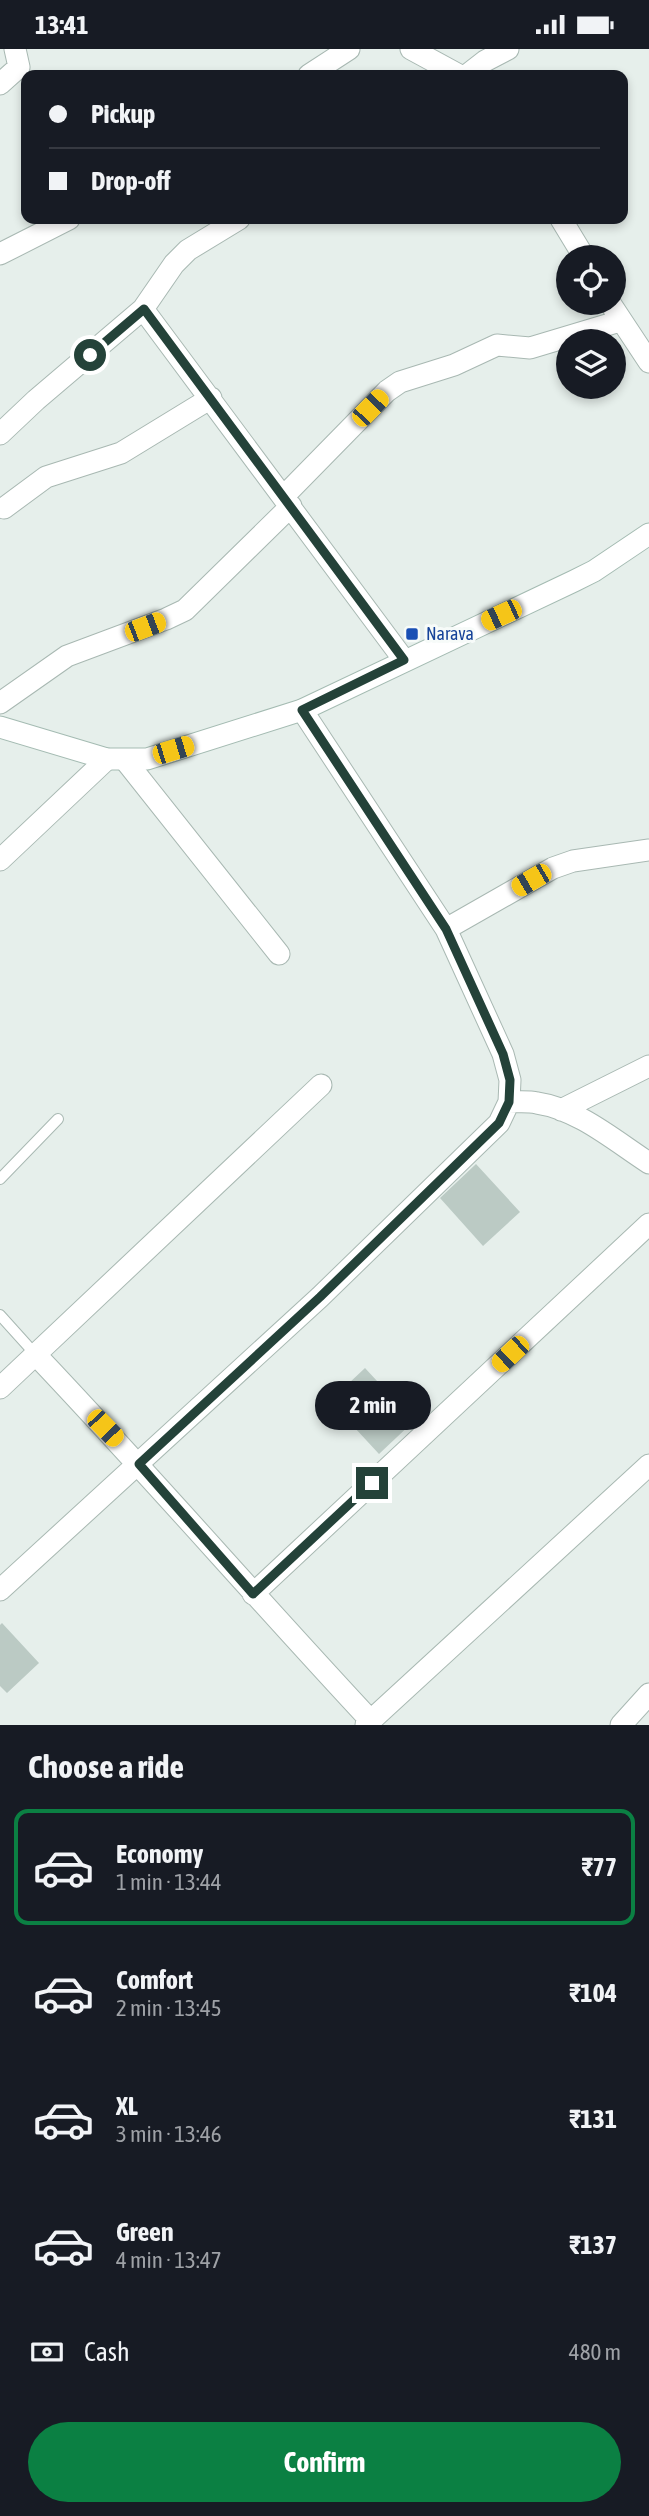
<!DOCTYPE html>
<meta charset="utf-8">
<style>
:root{--surface:#171b24;--page:#242831;--text:#f1f3f6;--muted:#9ea1a6;--line:#363941;--accent:#0b8043}
body{margin:0;font-family:"Asap Condensed",sans-serif;background:var(--page);color:var(--text);height:100vh;display:flex;flex-direction:column;font-size:26px;white-space:nowrap}
*{box-sizing:border-box;margin:0}
p{font-size:23px;color:var(--muted)}
.icon{flex:none;width:38px;height:38px;fill:none;stroke:currentColor;stroke-width:2;stroke-linecap:round;stroke-linejoin:round}
.map{position:relative;height:1676px;overflow:hidden}
.side{display:flex;flex-direction:column;background:var(--surface);flex:1}
.side>*{flex:none}
.banner{position:absolute;left:21px;top:21px;width:607px;height:154px;border-radius:14px;box-shadow:0 4px 10px #0003;display:grid;align-content:center;height:154px;padding:0 28px;background:var(--surface)}
.controls{position:absolute;left:556px;top:196px;display:grid;gap:14px}
.controls a{display:grid;place-items:center;width:70px;height:70px;border-radius:50%;background:var(--surface);box-shadow:0 4px 10px #0003;font-size:35px}
.end{position:absolute;width:32px;height:32px;margin:-16px;border:9px solid #244239;background:#fff;box-shadow:0 0 0 4px #fff}
.from{border-radius:50%}
.bubble{position:absolute;height:49px;border-radius:24px;background:var(--surface);box-shadow:0 4px 10px #0003;font-size:23px;font-weight:700;line-height:49px;text-align:center}
.car{position:absolute;width:21px;height:42px;margin:-21px -10px;border-radius:9px;box-shadow:0 0 5px 2px #0007;background:linear-gradient(#f5c518 24%,#345 0 40%,#f5c518 0 76%,#345 0 86%,#f5c518 0)}
.banner b{display:flex;align-items:center;gap:24px;height:66px;font-size:26px}
.banner b+b{border-top:2px solid var(--line)}
.banner i{width:18px;height:18px;background:var(--text)}
ul{padding:0;list-style:none}
li{display:flex;align-items:center;gap:21px;height:116px;margin:0 14px 10px;padding:0 14px;border:4px solid transparent;border-radius:14px}
li div{flex:1}
li b{display:block;font-size:26px}
li em{font-style:normal;font-weight:700}
li.on{border-color:var(--accent)}
li>.icon{width:63px;height:63px;stroke-width:1.5}
h2{padding:0 28px;font-size:32px;line-height:84px}
.pay{display:flex;align-items:center;gap:18px;height:77px;padding:0 28px;font-size:26px}
.pay p{margin-inline-start:auto}
.cta{display:flex;gap:14px;margin-top:auto;padding:14px 28px}
.cta a{flex:1;height:80px;border-radius:42px;background:var(--accent);color:#fff;font-size:28px;font-weight:700;line-height:80px;text-align:center}
.status{display:flex;justify-content:space-between;align-items:center;height:49px;padding:0 35px;background:var(--surface);direction:ltr}
.status svg{height:19px;fill:currentColor}
.map>svg:first-child{display:block}
.building{fill:#bbcac4}
.lines{fill:none;stroke-linecap:round;stroke-linejoin:round}
.lane-casing{stroke:#a8b8b2;stroke-width:12}
.street-casing{stroke:#a8b8b2;stroke-width:23}
.secondary-casing{stroke:#a4bbb2;stroke-width:23}
.lane{stroke:#fff;stroke-width:10}
.street{stroke:#fff;stroke-width:21}
.secondary{stroke:#fff;stroke-width:21}
.route{stroke:#244239;stroke-width:9}
.transit-dot{fill:#1a4fb4;stroke:#f7fbf9;stroke-width:2.5}
.labels{text-anchor:middle;stroke-width:6;stroke-linejoin:round;paint-order:stroke}
.transit-label{font-size:18px;fill:#164399;stroke:#f7fbf9;text-anchor:start}
</style>
<div class="status"><b>13:41</b><svg viewBox="0 0 49 12"><path d="M0 12V9h3v3zM5 12V6h3v6zM10 12V3h3v9zM15 12V0h3v12zM26 1h20v11H26zM47 4h2v5h-2z"/></svg></div>
<div class="map">
<svg width="649" height="1676" viewBox="0 0 649 1676">
<rect width="100%" height="100%" fill="#e6efeb"/>
<path class="building" d="M476,1115l44,48 -37,34 -43,-48z
M365,1319l49,53 -35,33 -49,-53z
M2,1574l37,40 -32,30 -7,-7v-61z"/>
<g class="lines">
<defs>
<path id="lane" d="M0,1130l58,-60
M0,1266l36,40"/>
<path id="street" d="M411,0l48,26
M309,26l40,-26
M467,26l18,-14 23,-12
M0,35l19,-17 -4,-18
M561,170l23,38
M0,205l69,-35
M610,254l39,59
M143,260l261,351
M0,385l36,-34 107,-91 31,-45 14,-14 51,-31
M284,447l103,-105 13,-9 54,-17 43,-20 33,3 90,-27
M4,459l42,-31 75,-24 90,-55
M0,654l67,-47 99,-37 19,-9 106,-104
M125,711l154,194
M0,811l107,-101
M446,880l107,-61 20,-7 76,-11
M509,1053c9,0 19,-1 28,1 41,6 78,38 112,60
M561,1061l88,-44
M36,1306c114,120 222,245 335,366
M0,1339l321,-303
M0,1541l320,-293 179,-174 10,-21 1,-22 -7,-26 -57,-125 -144,-219
M253,1545l396,-370
M366,1676l283,-260
M621,1676l28,-31"/>
<path id="secondary" d="M0,678l107,32h40l155,-49 272,-129 20,-10 55,-37"/>
</defs>
<use href="#lane" class="lane-casing"/>
<use href="#street" class="street-casing"/>
<use href="#secondary" class="secondary-casing"/>
<use href="#lane" class="lane"/>
<use href="#street" class="street"/>
<use href="#secondary" class="secondary"/>
</g>
<g class="lines">
<path class="route" d="M90,306l54,-46 260,351 -102,50 144,219 57,125 7,26 -1,22 -10,21 -179,174 -181,167 114,130 119,-111"/>
</g>
<rect class="transit-dot" x="405" y="578" width="14" height="14" rx="3.5"/>
<g class="labels">
<g class="transit-label">
<text x="426" y="591">Narava</text>
</g>
</g>
</svg>
<div class="controls">
<a><svg class="icon" aria-label="locate" viewBox="0 0 24 24"><circle cx="12" cy="12" r="6"/><path d="M12 2v4M12 18v4M2 12h4M18 12h4"/></svg></a>
<a><svg class="icon" aria-label="layers" viewBox="0 0 24 24"><path d="M12 4l9 5-9 5-9-5zM3 14l9 5 9-5"/></svg></a>
</div>
<i class="end from" style="left:90px;top:306px"></i>
<i class="end" style="left:372px;top:1434px"></i>
<div class="bubble" style="left:315px;top:1332px;width:116px">2 min</div>
<i class="car" style="left:370px;top:359px;rotate:44deg"></i>
<i class="car" style="left:501px;top:566px;rotate:245deg"></i>
<i class="car" style="left:145px;top:578px;rotate:69deg"></i>
<i class="car" style="left:173px;top:701px;rotate:73deg"></i>
<i class="car" style="left:531px;top:831px;rotate:240deg"></i>
<i class="car" style="left:510px;top:1305px;rotate:227deg"></i>
<i class="car" style="left:105px;top:1379px;rotate:136deg"></i>
<div class="banner">
<b><i class="from"></i>Pickup</b>
<b><i></i>Drop-off</b>
</div>
</div>
<section class="side">
<h2>Choose a ride</h2>
<ul>
<li class="on"><svg class="icon" aria-label="car" viewBox="0 0 24 24"><path d="M5 17H2v-5l4-1 3-4h7l3 4 3 1v5h-3M9 17h6M6 11h13"/><circle cx="7" cy="17" r="2"/><circle cx="17" cy="17" r="2"/></svg><div><b>Economy</b><p>1 min · 13:44</p></div><em>₹77</em></li>
<li><svg class="icon" aria-label="car" viewBox="0 0 24 24"><path d="M5 17H2v-5l4-1 3-4h7l3 4 3 1v5h-3M9 17h6M6 11h13"/><circle cx="7" cy="17" r="2"/><circle cx="17" cy="17" r="2"/></svg><div><b>Comfort</b><p>2 min · 13:45</p></div><em>₹104</em></li>
<li><svg class="icon" aria-label="car" viewBox="0 0 24 24"><path d="M5 17H2v-5l4-1 3-4h7l3 4 3 1v5h-3M9 17h6M6 11h13"/><circle cx="7" cy="17" r="2"/><circle cx="17" cy="17" r="2"/></svg><div><b>XL</b><p>3 min · 13:46</p></div><em>₹131</em></li>
<li><svg class="icon" aria-label="car" viewBox="0 0 24 24"><path d="M5 17H2v-5l4-1 3-4h7l3 4 3 1v5h-3M9 17h6M6 11h13"/><circle cx="7" cy="17" r="2"/><circle cx="17" cy="17" r="2"/></svg><div><b>Green</b><p>4 min · 13:47</p></div><em>₹137</em></li>
</ul>
<div class="pay"><svg class="icon" aria-label="cash" viewBox="0 0 24 24"><path d="M3 7h18v10H3z"/><circle cx="12" cy="12" r="2"/></svg>Cash<p>480 m</p></div>
<div class="cta"><a>Confirm</a></div>
</section>
